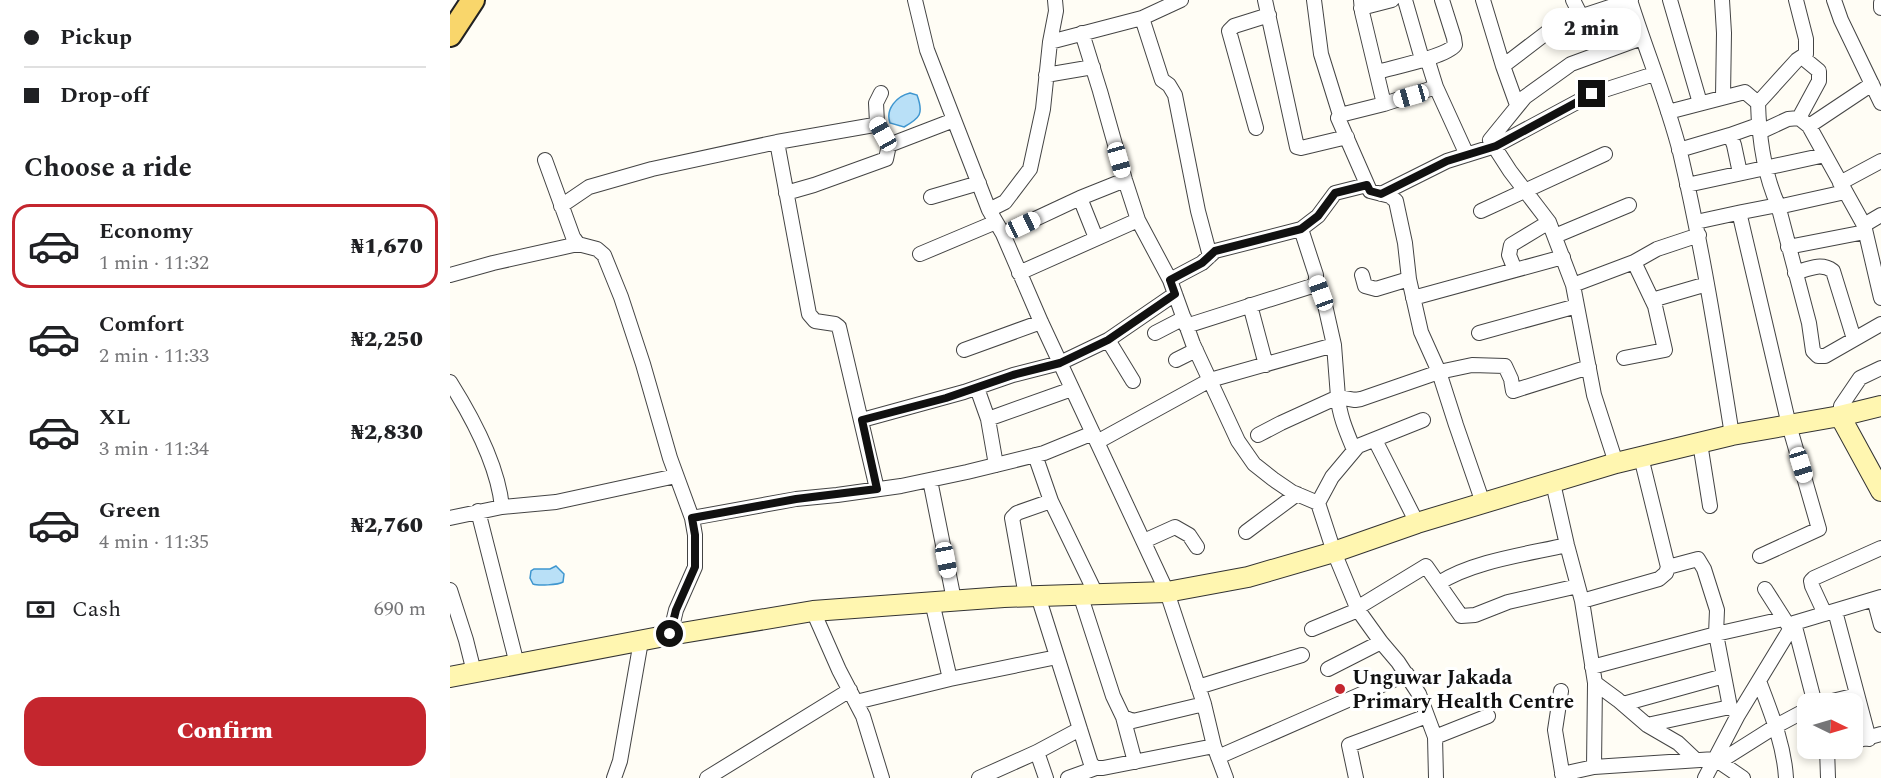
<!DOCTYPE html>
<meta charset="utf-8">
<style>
:root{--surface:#fff;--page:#f2f2f2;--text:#202124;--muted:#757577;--line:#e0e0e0;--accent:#c4262e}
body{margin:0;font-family:Spectral,serif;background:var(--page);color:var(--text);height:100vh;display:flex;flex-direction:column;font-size:22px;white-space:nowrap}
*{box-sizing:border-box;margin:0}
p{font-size:20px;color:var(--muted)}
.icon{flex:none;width:33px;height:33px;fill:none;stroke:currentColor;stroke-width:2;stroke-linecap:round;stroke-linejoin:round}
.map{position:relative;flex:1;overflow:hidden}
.drawer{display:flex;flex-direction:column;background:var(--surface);width:450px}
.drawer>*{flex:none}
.guide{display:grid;align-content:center;height:132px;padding:0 24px;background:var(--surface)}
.needle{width:39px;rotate:95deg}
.buttons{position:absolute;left:1347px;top:693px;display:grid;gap:12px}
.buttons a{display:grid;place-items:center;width:66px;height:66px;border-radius:12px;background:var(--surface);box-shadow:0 3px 9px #0003;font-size:30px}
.end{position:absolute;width:27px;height:27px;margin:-14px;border:8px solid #111;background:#fff;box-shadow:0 0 0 3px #fff}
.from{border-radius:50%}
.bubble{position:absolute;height:42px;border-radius:18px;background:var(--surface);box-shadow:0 3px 9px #0003;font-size:20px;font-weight:800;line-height:42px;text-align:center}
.car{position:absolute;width:18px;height:36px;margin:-18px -9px;border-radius:8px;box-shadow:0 0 4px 2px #0007;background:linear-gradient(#fff 24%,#345 0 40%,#fff 0 76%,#345 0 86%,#fff 0)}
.guide b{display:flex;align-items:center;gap:21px;height:57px;font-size:22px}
.guide b+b{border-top:2px solid var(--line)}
.guide i{width:15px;height:15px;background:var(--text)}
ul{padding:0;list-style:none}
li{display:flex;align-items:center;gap:18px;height:84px;margin:0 12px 9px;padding:0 12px;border:3px solid transparent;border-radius:18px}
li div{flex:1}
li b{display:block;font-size:22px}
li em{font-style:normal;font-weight:800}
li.on{border-color:var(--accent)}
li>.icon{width:54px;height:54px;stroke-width:1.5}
h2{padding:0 24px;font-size:27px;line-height:72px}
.pay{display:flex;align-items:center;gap:15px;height:66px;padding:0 24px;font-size:22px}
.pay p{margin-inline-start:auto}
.action{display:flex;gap:12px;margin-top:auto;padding:12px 24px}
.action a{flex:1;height:69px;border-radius:18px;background:var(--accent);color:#fff;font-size:24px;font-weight:800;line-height:69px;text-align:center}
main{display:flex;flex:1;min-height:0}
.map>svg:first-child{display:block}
.water{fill:#b9e0f7;stroke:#3f96cf;stroke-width:1.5}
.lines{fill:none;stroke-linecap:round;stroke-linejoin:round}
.street-casing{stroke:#444;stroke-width:16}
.secondary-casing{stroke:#333;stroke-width:22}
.primary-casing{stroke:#222;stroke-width:26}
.street{stroke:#fff;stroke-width:14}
.secondary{stroke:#fff6b0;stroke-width:20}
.primary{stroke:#f9d66b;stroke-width:22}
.route{stroke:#111;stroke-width:8}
.poi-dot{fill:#c4262e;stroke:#fff;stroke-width:2}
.labels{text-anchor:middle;stroke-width:6;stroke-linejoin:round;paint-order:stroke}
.poi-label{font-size:21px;font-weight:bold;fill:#111;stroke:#fff;text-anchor:start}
</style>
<main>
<section class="drawer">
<div class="guide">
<b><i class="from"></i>Pickup</b>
<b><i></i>Drop-off</b>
</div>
<h2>Choose a ride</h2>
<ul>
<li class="on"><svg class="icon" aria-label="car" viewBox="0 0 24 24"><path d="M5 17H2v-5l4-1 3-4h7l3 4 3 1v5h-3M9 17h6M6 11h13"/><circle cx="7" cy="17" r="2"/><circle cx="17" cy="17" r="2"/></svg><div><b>Economy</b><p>1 min · 11:32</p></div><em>₦1,670</em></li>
<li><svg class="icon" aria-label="car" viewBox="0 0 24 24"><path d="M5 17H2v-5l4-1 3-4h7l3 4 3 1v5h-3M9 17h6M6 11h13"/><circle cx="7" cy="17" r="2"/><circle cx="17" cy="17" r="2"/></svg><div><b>Comfort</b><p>2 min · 11:33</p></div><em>₦2,250</em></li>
<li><svg class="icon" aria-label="car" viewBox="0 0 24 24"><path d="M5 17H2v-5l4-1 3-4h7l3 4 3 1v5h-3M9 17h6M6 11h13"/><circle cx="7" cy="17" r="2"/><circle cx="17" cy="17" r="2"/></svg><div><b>XL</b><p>3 min · 11:34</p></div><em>₦2,830</em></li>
<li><svg class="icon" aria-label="car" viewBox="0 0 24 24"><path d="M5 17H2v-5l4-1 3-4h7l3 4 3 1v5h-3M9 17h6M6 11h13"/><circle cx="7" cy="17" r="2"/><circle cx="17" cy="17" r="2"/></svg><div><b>Green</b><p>4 min · 11:35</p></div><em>₦2,760</em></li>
</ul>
<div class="pay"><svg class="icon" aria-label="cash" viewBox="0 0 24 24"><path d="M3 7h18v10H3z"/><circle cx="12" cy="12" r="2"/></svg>Cash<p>690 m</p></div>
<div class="action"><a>Confirm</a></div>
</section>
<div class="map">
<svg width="1431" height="778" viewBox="0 0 1431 778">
<rect width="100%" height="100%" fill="#fffdf5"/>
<path class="water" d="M460,93l7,2c7,19 3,23 -13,32l-14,-4c-5,-14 7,-27 20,-30z
M106,566l8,8 -1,8c-5,3 -25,4 -30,2l-3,-6 1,-7 3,-2h16z"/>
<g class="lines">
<defs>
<path id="street" d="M465,0l12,50 62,160 14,24 38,88 126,270 37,112 10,42 12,32
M815,0l32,147 4,1 46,-11
M864,0l7,54 19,61
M911,0l1,12 22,92
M955,0l17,59
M1033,0l20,66
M1123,0l8,16
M1180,0c16,51 37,101 50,152 22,94 37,188 52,283
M1220,0l30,103
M1272,0l2,33 -1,63
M1346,0l10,39v15l-9,6 -39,43c1,34 6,71 20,102l31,118 4,28 5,5h7l56,-32
M1384,0l7,20 40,83
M1431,3v5
M911,8l31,-8
M692,18l20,62 7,5 6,10 23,116 12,45
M632,33l18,58 25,89 13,40 32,60 23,64 45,97 16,23 19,15 19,13 26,11
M600,42l92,-24 39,-18
M977,58l9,29 31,68
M927,72c17,-5 69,-15 78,-27l-1,-7 -12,-38
M596,75l47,-8
M986,87l-52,17 -44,11 -2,3 32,73 20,5 6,5 9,42 4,36 12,53 18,40 17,53 27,78
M1067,105l-14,-39 55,-42 73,-24
M1218,112l77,-20 13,11
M1349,118l20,-37v-10l-17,-14
M1359,126l63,-42
M806,128l-27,-97 5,-5 35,-11
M1310,132l28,-13 11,-1 10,8 55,99 17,73
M327,142l32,172 6,7 20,3 4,3 38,162
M1229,150l51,-15
M95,160l28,77 5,7 19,5 7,6 17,42 22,67 27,94 22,60 3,17v32l-19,43 -6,25
M1290,173l-6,-28 -4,-10 28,-10
M1390,183l41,-22
M1237,185l138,-30
M336,193l28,-8 72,-26 3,-14 65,-25
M931,194l66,-33 48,-15 97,-52 62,-20
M481,197l48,-14
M630,198l16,40
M111,206l28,-19 63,-18 125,-27 97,-17 3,-2 -1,-20 5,-10
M1328,207l67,-15
M539,210l16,-8 25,-33 13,-60 7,-67 6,-31 -1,-11
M1031,211l124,-57
M1246,222l46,-10
M1414,225l17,-10
M553,234l77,-36 45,-18
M1105,236l74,-31
M1338,247l77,-15
M470,254l76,-32
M1065,270l-6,-15 2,-10 38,-23
M569,273l119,-53
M1345,273c13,-4 26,-11 38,-2l21,68
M0,275l43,-12 85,-19
M912,275l3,11 11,3 33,-10
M720,280l32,-17 13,-12 86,-22 17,-13 17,-23 32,-8
M866,282l9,23 9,40
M1123,285l61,-23 23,-13 42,-14
M963,298l150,-41
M1202,300l55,-16
M800,305l16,60
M736,326l126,-40 4,-4v-7l-15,-46
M705,333l29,-15
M1029,333l98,-27
M658,340l25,41
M514,350l77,-28
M1174,358l41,-8 -10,-44 -21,-44
M726,360l20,-10
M0,382c22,35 48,84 52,125l-52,11
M527,388l11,31 8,46
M1390,416l1,-10 19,-28 21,-10
M538,419l84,-30
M412,420l102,-28 49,-17 47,-12 48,-23 67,-46
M973,420l-65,26 -26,31 -14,26 16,49 24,58 23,32 17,20 21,32 16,43 1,41
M808,435l23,-12 57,-26c1,18 9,36 16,53
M925,440l42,83
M647,442l113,-62 124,-35 4,52 17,3 6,-1 78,-27 33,-7 33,1 6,13 2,12 76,-24
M1250,443l10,63
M585,455l16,46 45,93
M1166,463l-22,-68 -21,-110 -24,-63 -39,-51 -20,-31 35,-43 46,-33 71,-26
M480,480l24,120
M1103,483l14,62 15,56 13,82 -1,84
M52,507l54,-5 120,-26
M28,511l39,153
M242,518l104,-19 41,-4 64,-9 66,-14 77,-19 49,-20
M796,532l51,-38
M694,541l31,-14 14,8 8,12
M1310,556l59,-27 -30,-104 -49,-209 2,-4 36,-7
M1218,567l30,-8 6,10 13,41 -1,24 14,73
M989,583c34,-22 89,-29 128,-38
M1315,589l23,36
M0,590l16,50 8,32
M630,594l33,102 10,21 10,4 71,-17
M576,596l-14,-78 5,-5 34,-12
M588,596l53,168 5,4
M1424,599l7,26
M1132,601l77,-22 7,-6 2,-6 -27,-110
M482,602l18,77
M907,608l69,-42 35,50 14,-1 33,-13 70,-16
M363,611l26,59 24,46 19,62
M1385,611l34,128
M1375,614l-13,-28 -1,-5 3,-3 67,-30
M1344,623l21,81
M862,629l46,-19
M1142,667l124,-33 67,-15
M878,669l53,-27
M1309,681c12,32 25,63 27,97
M1145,683l23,17 29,25 31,18 18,17
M748,687l104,-32
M1111,691l-6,39 8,48
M406,702l94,-23 107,-22
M1173,704l101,-28
M1370,704l37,-9
M673,717l12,45
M1197,725l83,-18 7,6
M985,737l53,-21
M1402,742l29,-8
M1377,748l1,30
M587,752l9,26
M768,757l189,-83
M1269,762l57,-36 32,-17
M1112,774l32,-7 121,-8 28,19
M164,778l6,-17 21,-120
M257,778l143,-88
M529,778l58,-26 43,-23
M618,778l28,-10h7l111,-22
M906,778l-7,-33 78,-29
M1255,778l33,-63 56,-92 87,-26"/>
<path id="secondary" d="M1390,416l41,75
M0,677l220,-42 143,-24 191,-14 163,-5 81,-15 86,-25 83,-29 199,-60 116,-28 108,-19 41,-10"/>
<path id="primary" d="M0,35l23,-35"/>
</defs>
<use href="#street" class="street-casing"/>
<use href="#secondary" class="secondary-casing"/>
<use href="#primary" class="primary-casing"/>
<use href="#street" class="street"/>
<use href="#secondary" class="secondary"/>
<use href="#primary" class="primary"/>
</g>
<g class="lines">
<path class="route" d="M220,634l6,-24 19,-43v-32l-3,-17 104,-19 81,-10 -15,-69 84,-22 67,-23 47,-12 48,-23 67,-46 -5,-14 32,-17 13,-12 86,-22 17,-13 17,-23 32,-8 3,6 11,3 66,-33 49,-15 96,-52"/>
</g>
<circle class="poi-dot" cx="890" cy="689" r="6"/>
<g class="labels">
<g class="poi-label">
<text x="902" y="684">Unguwar Jakada<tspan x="902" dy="24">Primary Health Centre</tspan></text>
</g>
</g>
</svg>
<div class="buttons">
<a><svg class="needle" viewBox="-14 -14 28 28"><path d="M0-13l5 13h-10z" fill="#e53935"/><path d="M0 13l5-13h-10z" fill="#757577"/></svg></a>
</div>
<i class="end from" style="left:220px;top:634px"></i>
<i class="end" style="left:1142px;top:94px"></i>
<div class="bubble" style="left:1092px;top:8px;width:99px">2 min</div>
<i class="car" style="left:961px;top:96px;rotate:254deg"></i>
<i class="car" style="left:433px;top:134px;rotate:331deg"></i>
<i class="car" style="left:669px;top:160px;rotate:164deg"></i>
<i class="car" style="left:573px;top:225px;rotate:65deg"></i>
<i class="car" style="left:871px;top:293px;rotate:340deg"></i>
<i class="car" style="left:1351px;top:465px;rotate:163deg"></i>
<i class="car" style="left:496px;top:560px;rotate:169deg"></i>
</div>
</main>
